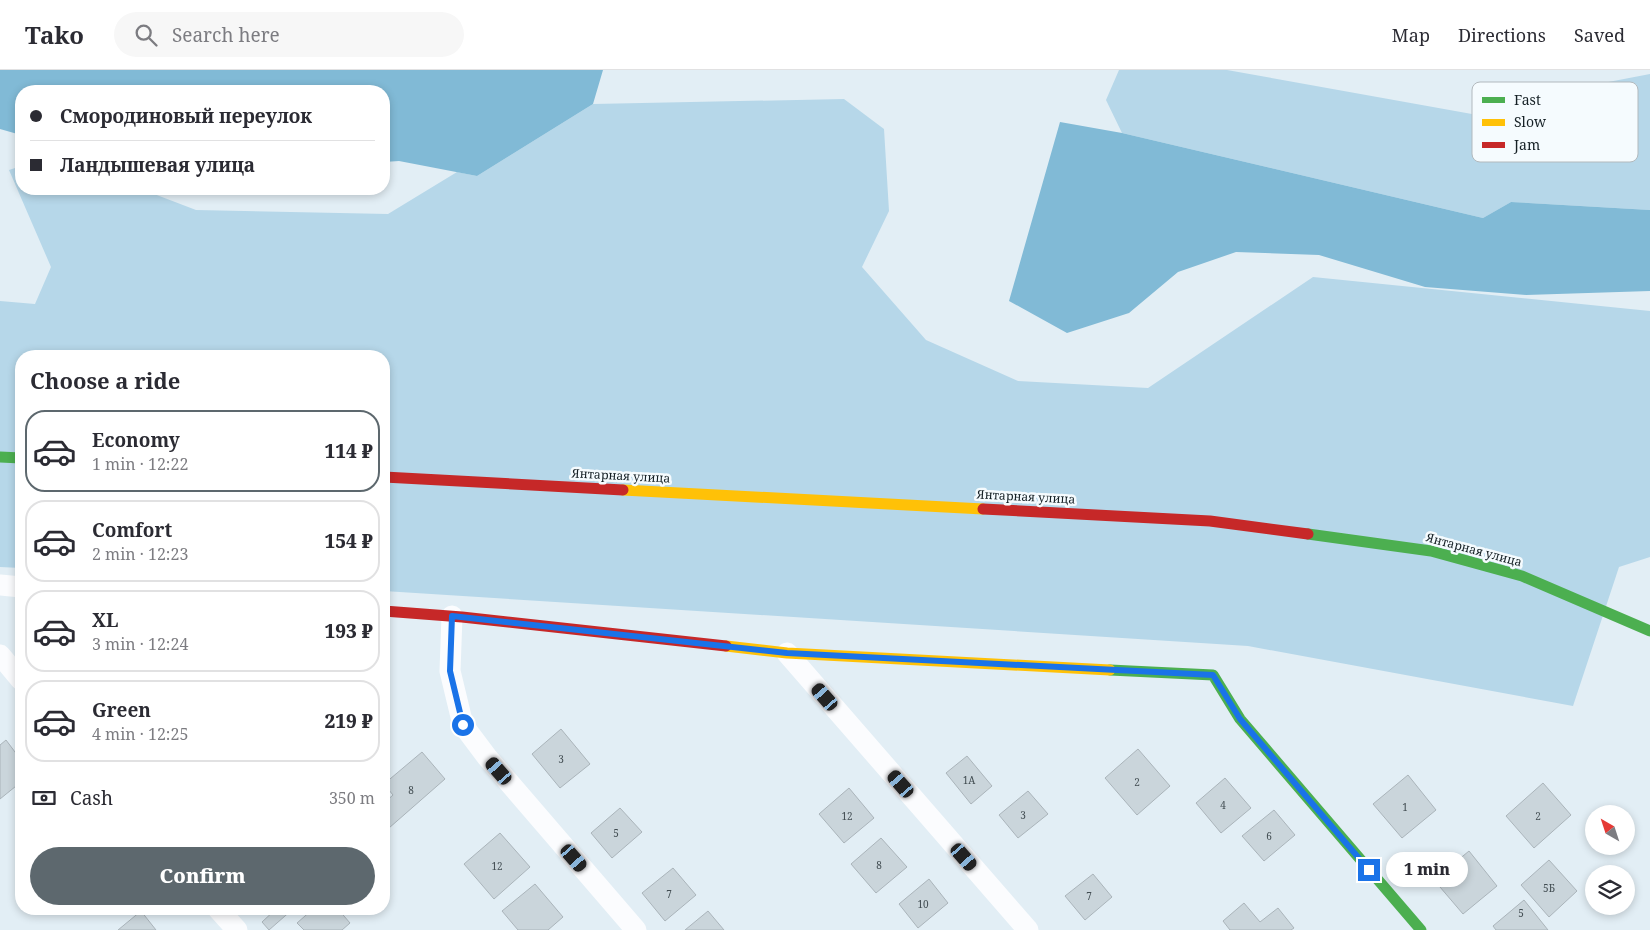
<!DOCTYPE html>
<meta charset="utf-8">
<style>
:root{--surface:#fff;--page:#f7f7f7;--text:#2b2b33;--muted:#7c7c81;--line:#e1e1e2;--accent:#5d686e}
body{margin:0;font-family:"Noto Serif",serif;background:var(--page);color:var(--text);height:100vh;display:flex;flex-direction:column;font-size:19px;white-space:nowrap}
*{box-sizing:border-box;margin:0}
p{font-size:16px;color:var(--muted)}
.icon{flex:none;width:28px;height:28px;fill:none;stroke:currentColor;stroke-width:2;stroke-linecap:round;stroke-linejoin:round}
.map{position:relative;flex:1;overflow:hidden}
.panel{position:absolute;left:15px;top:280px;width:375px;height:565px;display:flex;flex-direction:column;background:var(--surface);border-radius:20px;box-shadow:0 2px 8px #0003}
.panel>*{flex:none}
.top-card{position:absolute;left:15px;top:15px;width:375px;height:110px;border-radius:20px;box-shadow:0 2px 8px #0003;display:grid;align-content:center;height:110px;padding:0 15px;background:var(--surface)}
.needle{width:32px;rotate:321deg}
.controls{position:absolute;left:1585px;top:735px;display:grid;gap:10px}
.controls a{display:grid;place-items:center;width:50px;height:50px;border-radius:50%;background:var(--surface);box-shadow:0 2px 8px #0003;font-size:25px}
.end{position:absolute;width:22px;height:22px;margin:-11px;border:6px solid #1a73e8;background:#fff;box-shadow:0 0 0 2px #fff}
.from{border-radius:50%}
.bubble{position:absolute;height:35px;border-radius:18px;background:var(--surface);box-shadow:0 2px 8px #0003;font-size:16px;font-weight:800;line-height:35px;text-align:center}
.car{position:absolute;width:15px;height:30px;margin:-15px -8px;border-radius:6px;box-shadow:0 0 4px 1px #0007;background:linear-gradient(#222 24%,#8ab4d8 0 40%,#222 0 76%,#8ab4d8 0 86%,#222 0)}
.top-card b{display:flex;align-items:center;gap:18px;height:48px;font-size:19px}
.top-card b+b{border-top:1px solid var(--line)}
.top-card i{width:12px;height:12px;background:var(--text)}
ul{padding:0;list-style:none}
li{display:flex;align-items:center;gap:15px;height:82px;margin:0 10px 8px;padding:0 5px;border:2px solid var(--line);border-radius:20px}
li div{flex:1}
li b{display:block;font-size:19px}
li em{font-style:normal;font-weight:800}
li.selected{border-color:var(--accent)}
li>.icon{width:45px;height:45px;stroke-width:1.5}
h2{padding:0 15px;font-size:22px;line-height:60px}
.pay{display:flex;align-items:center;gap:12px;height:55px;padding:0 15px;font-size:19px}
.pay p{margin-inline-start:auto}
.action{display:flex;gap:10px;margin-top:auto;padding:10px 15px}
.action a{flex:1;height:58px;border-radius:30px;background:var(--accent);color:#fff;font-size:20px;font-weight:800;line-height:58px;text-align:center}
header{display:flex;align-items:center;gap:30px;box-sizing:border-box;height:70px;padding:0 25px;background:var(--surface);border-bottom:1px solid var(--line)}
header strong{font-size:24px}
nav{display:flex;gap:28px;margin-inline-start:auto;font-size:18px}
.search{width:350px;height:45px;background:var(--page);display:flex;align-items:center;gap:12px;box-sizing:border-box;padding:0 18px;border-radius:28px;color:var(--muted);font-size:19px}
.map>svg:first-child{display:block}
.green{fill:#b6d7e9}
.water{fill:#81bad6}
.building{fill:#cad5db;stroke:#aab4ba}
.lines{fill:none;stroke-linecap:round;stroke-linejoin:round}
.street{stroke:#fbfcfe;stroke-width:21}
.fast{stroke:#4caf50;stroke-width:11}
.slow{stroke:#ffc107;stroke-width:11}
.jam{stroke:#c62828;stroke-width:11}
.route{stroke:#1a73e8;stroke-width:6}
.labels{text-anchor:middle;stroke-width:5;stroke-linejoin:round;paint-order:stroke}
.number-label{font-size:10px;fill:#424d52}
.street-label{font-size:12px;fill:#152025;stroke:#f5fbfe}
.key{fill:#f5fbfe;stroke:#b2b9bd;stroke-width:1}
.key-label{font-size:14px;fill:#152025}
</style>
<header>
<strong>Tako</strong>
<div class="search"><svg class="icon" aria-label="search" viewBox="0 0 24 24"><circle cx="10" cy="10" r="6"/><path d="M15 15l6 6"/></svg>Search here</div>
<nav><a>Map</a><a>Directions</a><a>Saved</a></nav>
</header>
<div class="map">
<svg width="1650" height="860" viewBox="0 0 1650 860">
<rect width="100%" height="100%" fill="#e2eef5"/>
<path class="green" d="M1119,0h108l256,46 94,-28 73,-14v136l-139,-8 -28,16 -361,-85 -16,-33z
M844,29l40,30 5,82 -27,56 64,73 92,41 130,7 165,-111 337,34v246l-31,10 -46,139 -325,-60 -864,-55v-235h-363v212l-21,-1v-266l35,3 16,-37 -42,-97 12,-4v23h120l55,21 192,4 69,-42 20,4 116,-72z"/>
<path class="water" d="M0,0h603l-10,34 -116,72 -78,-15 -15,1v-71h-363v44l-21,-6z
M1060,52l62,11 361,85 28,-16 139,8v81l-124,4 -101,-8 -106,-32 -83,-3 -58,20 -49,41 -62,20 -58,-32z"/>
<path class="building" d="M561,659l29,35 -30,24 -28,-34z
M6,670l15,20v22l-21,17v-54z
M1138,679l32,37 -33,29 -32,-37z
M422,682l23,27 -56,49 -5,-7v-18l9,-8 -9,-11z
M967,686l25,30 -21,18 -25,-31z
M1408,705l28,35 -34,28 -29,-34z
M1225,708l26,30 -30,25 -25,-30z
M1543,713l28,32 -37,33 -28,-32z
M849,718l25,30 -30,25 -25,-29z
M1028,721l20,23 -30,24 -19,-23z
M620,738l22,24 -30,26 -21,-25z
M1274,740l21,25 -31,26 -22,-25z
M500,763l30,34 -36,32 -30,-35z
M881,768l26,29 -31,26 -25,-29z
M1469,781l28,35 -34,28 -29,-34z
M1549,790l28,31 -28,26 -28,-32z
M673,798l23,27 -31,26 -23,-28z
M1093,804l19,23 -27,23 -20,-24z
M929,809l19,24 -30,25 -19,-24z
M535,814l28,33 -15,13h-30l-16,-19z
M1524,830l24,30h-52l-3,-4z
M1244,833l16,19 18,-14 16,20 -3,2h-61l-7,-9z
M276,839h17l-24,21 -7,-8z
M313,839h25l12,14 -8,7h-38l-7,-7z
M141,841l15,19h-38z
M708,841l16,19h-39z"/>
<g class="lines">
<path class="street" d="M0,515l21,2
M452,546l-2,55 13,54 24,32 149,173
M787,583l241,277
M0,585l21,25
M218,839l19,21"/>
<path class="fast" d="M0,387l21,1
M1308,464l123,17 91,25 128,55
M1110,600l103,5 27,44 181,211"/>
<path class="slow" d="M623,420l360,19
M726,576l61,7 323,17"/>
<path class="jam" d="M384,407l239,13
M983,439l227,12 98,13
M384,541l78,6 264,29"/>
</g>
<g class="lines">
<path class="route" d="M463,655l-13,-54 2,-55 335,37 426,22 27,44 129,151"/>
</g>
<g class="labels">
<g class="number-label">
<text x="561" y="693">3</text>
<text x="969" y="714">1А</text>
<text x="1137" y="716">2</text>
<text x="411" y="724">8</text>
<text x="1223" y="739">4</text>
<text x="1405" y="741">1</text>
<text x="1023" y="749">3</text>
<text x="847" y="750">12</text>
<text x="1538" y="750">2</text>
<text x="616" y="767">5</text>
<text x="1269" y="770">6</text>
<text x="879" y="799">8</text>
<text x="497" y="800">12</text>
<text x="1549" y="822">5Б</text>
<text x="669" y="828">7</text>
<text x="1089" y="830">7</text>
<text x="923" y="838">10</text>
<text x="1521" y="847">5</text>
</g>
<g class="street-label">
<text transform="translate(621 406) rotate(3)" y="4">Янтарная улица</text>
<text transform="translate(1026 427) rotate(3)" y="4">Янтарная улица</text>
<text transform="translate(1474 480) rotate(15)" y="4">Янтарная улица</text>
</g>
</g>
<rect x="1472" y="12" width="166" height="80" rx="8" class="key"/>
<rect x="1482" y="27" width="23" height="6" fill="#4caf50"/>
<rect x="1482" y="49" width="23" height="7" fill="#ffc107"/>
<rect x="1482" y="72" width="23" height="6" fill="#c62828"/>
<g class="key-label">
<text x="1514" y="35">Fast</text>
<text x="1514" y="57">Slow</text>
<text x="1514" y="80">Jam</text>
</g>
</svg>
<div class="controls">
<a><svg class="needle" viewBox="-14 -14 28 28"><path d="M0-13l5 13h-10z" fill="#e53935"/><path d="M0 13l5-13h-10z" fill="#7c7c81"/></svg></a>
<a><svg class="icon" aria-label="layers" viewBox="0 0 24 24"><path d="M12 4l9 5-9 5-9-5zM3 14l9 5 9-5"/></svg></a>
</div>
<i class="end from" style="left:463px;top:655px"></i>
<i class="end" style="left:1369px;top:800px"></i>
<div class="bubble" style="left:1386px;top:782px;width:82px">1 min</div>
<i class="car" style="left:825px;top:627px;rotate:319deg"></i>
<i class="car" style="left:499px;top:701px;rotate:319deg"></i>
<i class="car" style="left:901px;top:714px;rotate:319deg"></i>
<i class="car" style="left:964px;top:787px;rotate:139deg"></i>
<i class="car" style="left:574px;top:788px;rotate:139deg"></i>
<div class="top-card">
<b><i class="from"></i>Смородиновый переулок</b>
<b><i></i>Ландышевая улица</b>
</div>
<section class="panel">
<h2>Choose a ride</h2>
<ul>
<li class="selected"><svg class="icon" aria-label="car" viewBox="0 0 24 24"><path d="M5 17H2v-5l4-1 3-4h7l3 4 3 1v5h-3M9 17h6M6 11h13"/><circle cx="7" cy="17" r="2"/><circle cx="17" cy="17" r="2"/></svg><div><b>Economy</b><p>1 min · 12:22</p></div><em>114 ₽</em></li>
<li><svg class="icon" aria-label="car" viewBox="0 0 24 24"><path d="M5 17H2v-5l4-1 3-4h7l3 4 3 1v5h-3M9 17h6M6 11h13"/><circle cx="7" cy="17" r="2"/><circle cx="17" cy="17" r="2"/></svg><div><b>Comfort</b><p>2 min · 12:23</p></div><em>154 ₽</em></li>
<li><svg class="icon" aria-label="car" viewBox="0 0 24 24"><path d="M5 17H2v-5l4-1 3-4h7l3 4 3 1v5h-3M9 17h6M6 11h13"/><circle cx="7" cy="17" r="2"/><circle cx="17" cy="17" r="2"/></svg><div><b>XL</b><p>3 min · 12:24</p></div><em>193 ₽</em></li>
<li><svg class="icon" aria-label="car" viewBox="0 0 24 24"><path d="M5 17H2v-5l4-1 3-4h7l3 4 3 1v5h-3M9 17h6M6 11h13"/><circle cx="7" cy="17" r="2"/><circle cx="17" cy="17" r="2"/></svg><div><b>Green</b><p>4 min · 12:25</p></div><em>219 ₽</em></li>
</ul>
<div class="pay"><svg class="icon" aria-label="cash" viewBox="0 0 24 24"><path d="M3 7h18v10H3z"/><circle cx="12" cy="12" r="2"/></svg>Cash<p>350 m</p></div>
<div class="action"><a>Confirm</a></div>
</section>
</div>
